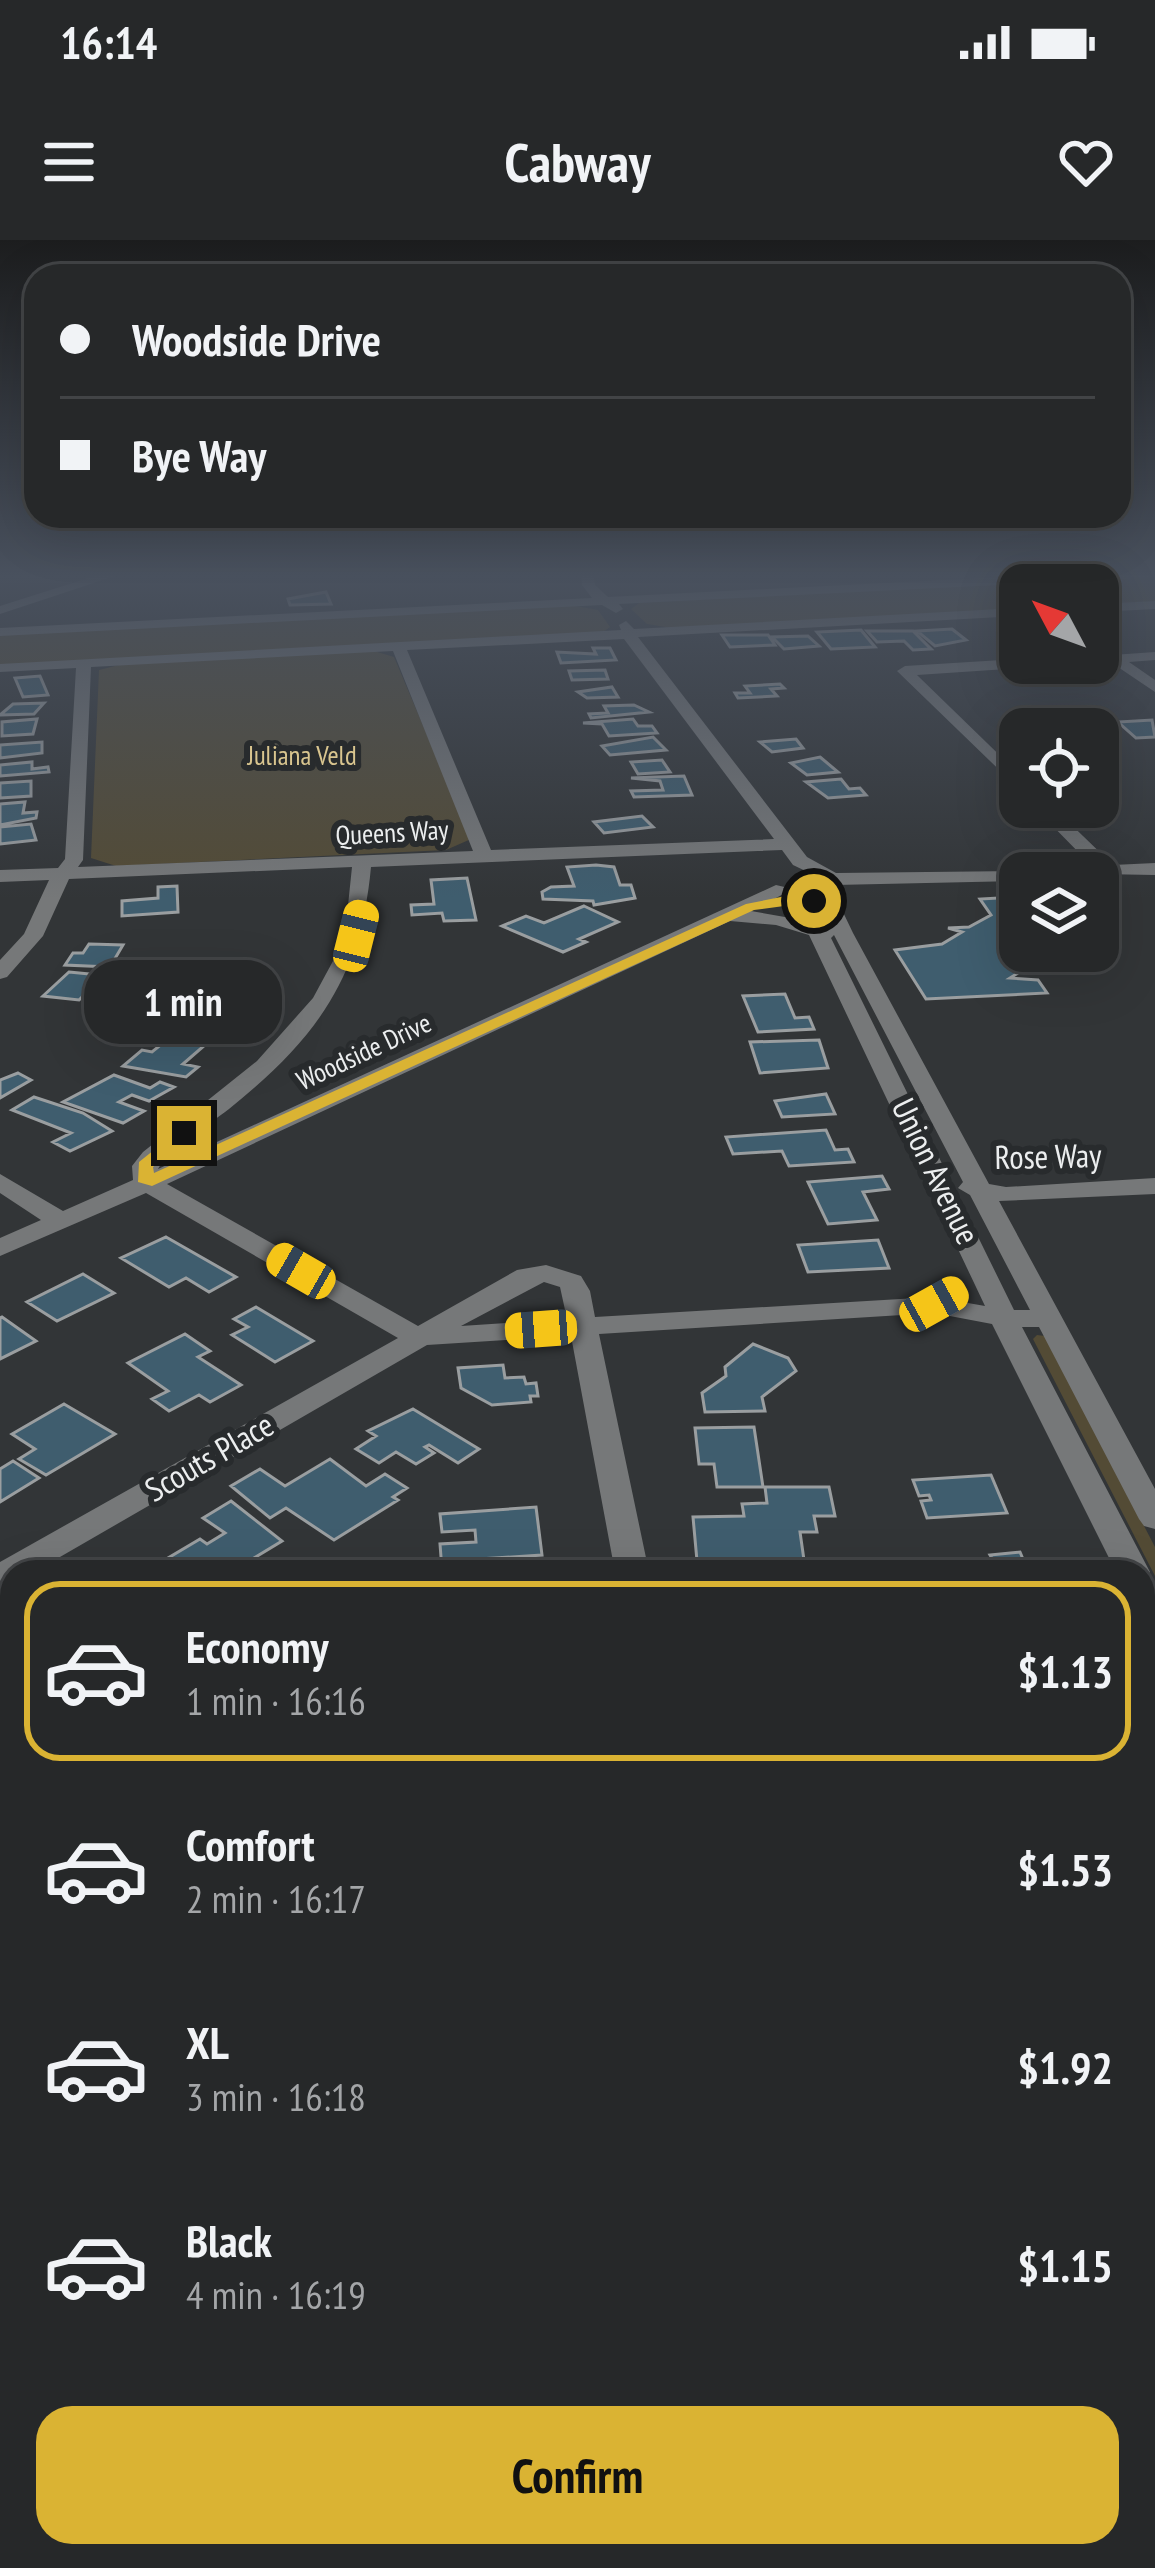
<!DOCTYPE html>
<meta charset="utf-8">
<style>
:root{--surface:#262829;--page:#323435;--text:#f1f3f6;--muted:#a4a6a8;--line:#424446;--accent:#dab333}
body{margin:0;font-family:"PT Sans Narrow",sans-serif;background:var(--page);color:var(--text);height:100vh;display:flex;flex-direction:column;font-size:45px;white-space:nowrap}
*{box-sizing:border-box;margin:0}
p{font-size:39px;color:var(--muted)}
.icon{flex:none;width:66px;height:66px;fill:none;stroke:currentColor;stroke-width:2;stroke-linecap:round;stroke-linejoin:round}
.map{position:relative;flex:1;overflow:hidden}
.panel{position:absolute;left:0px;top:1320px;width:1155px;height:1008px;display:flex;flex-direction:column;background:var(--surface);border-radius:36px 36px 0 0;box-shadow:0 12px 48px #0002,0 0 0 3px var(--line)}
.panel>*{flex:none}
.top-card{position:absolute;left:24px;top:24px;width:1107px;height:264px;border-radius:36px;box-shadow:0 12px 48px #0002,0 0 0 3px var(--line);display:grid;align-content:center;height:264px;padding:0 36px;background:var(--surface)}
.needle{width:78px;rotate:311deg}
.fabs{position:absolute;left:999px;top:324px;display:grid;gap:24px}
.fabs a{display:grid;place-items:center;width:120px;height:120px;border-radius:24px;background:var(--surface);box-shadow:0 12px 48px #0002,0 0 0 3px var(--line);font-size:60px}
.end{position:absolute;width:54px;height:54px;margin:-27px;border:15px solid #dab333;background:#111;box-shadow:0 0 0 6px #111}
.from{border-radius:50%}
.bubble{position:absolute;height:84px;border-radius:36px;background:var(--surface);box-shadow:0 12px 48px #0002,0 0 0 3px var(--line);font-size:39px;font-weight:800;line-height:84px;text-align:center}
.car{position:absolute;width:36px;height:72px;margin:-36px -18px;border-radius:15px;box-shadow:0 0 9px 3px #0007;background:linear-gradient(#f5c518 24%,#345 0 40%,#f5c518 0 76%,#345 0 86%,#f5c518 0)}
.top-card b{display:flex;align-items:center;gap:42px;height:114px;font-size:45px}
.top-card b+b{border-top:3px solid var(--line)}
.top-card i{width:30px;height:30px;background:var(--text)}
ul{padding:21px 0 0;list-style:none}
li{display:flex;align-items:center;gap:36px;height:180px;margin:0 24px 18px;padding:0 12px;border:6px solid transparent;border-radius:36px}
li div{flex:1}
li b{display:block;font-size:45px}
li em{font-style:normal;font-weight:800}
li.on{border-color:var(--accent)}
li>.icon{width:108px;height:108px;stroke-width:1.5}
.action{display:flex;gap:24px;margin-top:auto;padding:24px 36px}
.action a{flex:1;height:138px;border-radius:36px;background:var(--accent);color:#111;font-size:48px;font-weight:800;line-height:138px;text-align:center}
.status{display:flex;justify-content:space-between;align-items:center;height:84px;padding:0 60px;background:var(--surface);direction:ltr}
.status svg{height:33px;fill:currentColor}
header{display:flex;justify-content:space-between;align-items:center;height:156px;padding:0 36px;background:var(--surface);font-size:54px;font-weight:800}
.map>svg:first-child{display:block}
.green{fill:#534b35}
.building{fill:#3f5d6e;stroke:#9a9ea0;stroke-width:3}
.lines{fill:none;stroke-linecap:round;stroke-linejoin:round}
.minor{fill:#767879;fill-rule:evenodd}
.route{fill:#dab333}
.labels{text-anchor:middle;stroke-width:12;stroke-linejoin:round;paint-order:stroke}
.far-park-label{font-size:27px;fill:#d9c58f;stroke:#282b2d}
.far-street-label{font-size:27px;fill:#eceeef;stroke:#282b2d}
.street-label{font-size:33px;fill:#eceeef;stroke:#282b2d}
</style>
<div class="status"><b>16:14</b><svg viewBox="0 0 49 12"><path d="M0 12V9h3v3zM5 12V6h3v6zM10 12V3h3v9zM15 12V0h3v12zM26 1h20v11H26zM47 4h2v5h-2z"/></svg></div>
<header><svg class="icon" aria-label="menu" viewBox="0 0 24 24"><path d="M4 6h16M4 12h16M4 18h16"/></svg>Cabway<svg class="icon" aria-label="heart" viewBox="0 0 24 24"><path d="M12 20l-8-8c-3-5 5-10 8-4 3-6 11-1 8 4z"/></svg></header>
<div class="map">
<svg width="1155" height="2328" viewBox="0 0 1155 2328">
<rect width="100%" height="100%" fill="#323537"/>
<path class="green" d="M1155,335v26l-57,4v-20h-78v25l-342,19 -31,-5 -16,-15 8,-6z
M570,365l28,5 12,17 -7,5 -603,34v-32z
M374,411l20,6 77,182 -25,11 -330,16 -25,-8 8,-188 24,-6z
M1037,1095l8,1 110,211v29l-122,-237z"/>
<path class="building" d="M326,352l5,12 -41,1 -2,-6z
M952,389l14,11 -31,6 -18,-15z
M861,390l14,17 -44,2 -14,-17z
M867,391h46l18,18 -18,1 -9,-9 -27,1z
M722,395h46l7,10 -45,2z
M808,396l11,10 -35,3 -12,-12z
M593,408h17l6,12 -55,3 -4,-11 39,2z
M605,430l3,9 -36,1 -3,-9z
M40,436l8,19 -25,2 -8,-19z
M780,444l4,4 -13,1 6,7 -39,2 -3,-5h15l-5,-7z
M612,447l6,10 -31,1 -9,-6z
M44,463l-10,11 -34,1 13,-11z
M634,465l15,7 -58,6 -2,-4 19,-1 -4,-7z
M37,479l-4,15 -31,2v-14z
M633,479l5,7h14l5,7 -48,3 -7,-12 -19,-1z
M1152,480l3,17 -19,1 -18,-16z
M653,497l13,13 -56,5 -8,-9z
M796,499l7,9 -31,4 -12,-10z
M42,502v11l-42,5v-13z
M820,517l18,15 -31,3 -16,-12z
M662,520l8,12 -32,2 -7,-12z
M32,522v7l16,-2 1,5 -49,4v-11z
M684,536l8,19 -58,2 -3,-6 32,-1 -3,-9 -29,-3z
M841,539l8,10 11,-1 6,7 -38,3 -22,-16z
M31,541v15l-31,2v-15z
M25,562l-2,11 14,-1 -1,6 -36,7v-21z
M642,576l11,11 -49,6 -10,-11z
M31,584l5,16 -36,4v-17z
M596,625l18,2 6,18h11l4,13 -41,7 -1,-4 -50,-2 -1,-7 9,-5 23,-1 -7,-19z
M467,638l9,42 -32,1 -2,-8 -30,2 -1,-10 23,-1 -3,-24z
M177,646l1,26 -56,4v-15l36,-3v-11z
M1016,657l4,2 -4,7 4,17 -5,4 5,1v23h34l-44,27 28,2 9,13 -121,6 -31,-49 47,-6 20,-12 -14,-4 21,-1 22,-12 -11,-16z
M584,666l34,16 -39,17 7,3 -23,10 -61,-26 24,-10 18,7z
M89,704l34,1 -13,22 -45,-2 8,-12h10z
M69,732l61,6 -7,7 -26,-3 -18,18 -36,-4z
M785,754l10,24 14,-1 5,12 -56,3 -15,-36z
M201,763l46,6 -19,20 -25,-4 -8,9 -42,-6 13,-12 19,3z
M168,799l37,6 -22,19 15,3 -12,10 -63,-11 19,-16 10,2z
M819,800l9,28 -68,5 -10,-31z
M18,833l13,7 -31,18v-18z
M114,835l36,13 10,-6 14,5 -25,14 -17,-6 -13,7 25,9 -21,12 -60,-21z
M826,854l9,20 -53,3 -7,-16z
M34,857l49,16 29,18 -42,20 -17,-9 18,-9 -59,-23z
M826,890l9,20 13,-1 6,13 -65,4 -7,-15 -49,3 -7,-17z
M882,936l7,13 -26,3 14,28 -49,4 -20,-42z
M166,997l70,40 -27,15 -23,-14 -17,9 -48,-29z
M878,1000l11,28 -81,4 -10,-27z
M83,1034l31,19 -57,28 -30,-19z
M256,1067l57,34 -38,21 -43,-27 16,-8 -14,-8z
M2,1077l34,24 -36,18v-41z
M185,1094l25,17 -12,6 43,28 -31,17 -11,-7 -30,16 -17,-12 16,-8 -40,-28z
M753,1104l35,14 8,13 -34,26 3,14 -60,1 -3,-19 24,-17 -1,-9z
M503,1125l2,13 19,-1 2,7 10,-1 2,13h-8l1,6 -39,3 -31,-17 -3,-20z
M64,1164l51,30 -69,41 -27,-16 16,-10 -23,-15z
M413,1169l66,40 -21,14 -29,-18 -4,2 9,6 -18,11 -20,-12 -17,11 -23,-14 20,-13 -8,-5z
M754,1187l9,60h-46l-3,-23h-15l-4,-36z
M330,1219l36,27 19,-12 22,14 -14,9 5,3 -64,40 -48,-32 -16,10 -39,-32 29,-17 25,17z
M13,1221l26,17 -39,24v-33z
M991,1235l16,38 -80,5 -6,-17 10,-1 -2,-5 -10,1 -6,-16z
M765,1247h64l6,29h-21l3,16h-17l4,28 -107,1 -4,-44 51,-1 -2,-12 25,-1z
M231,1261l51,40 -46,28 4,3h-71l-11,-8 42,-25 7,5 18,-11 -22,-15z
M536,1267l6,48 -62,4 2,8 -40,3 -2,-26 36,-2 -1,-12 -33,2 -2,-18z
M1020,1312l8,19 8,1h-93l-4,-8 54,-4 -3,-5z
M12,1832v81l-7,58h-5v-138z
M1155,2112v162l-12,2v-162z
M384,2316h140v12h-140z
M821,2316h122l3,12h-122z"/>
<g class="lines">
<path class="minor" d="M104,333h20l-124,41v-8z
M581,333h12l2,12 13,12 472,-24h75v4l-536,27 4,5 -7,4 -14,-8 -602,31v-8l592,-30 -10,-13z
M1155,361v8l-57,3v-8z
M1020,368v8l-382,21 169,220 29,16 191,-2 -7,2v8l-185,4 -42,-20 -11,-15 -411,17c-10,111 -56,173 -142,242 -22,17 -58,37 -71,60l618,-284 17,4 -42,22 51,9 -10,-20 10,-6 7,2 22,32 -10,-20 8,-13h14l-2,13 12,25 136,251 17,3 149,-9v16l-156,7 156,288v40l-11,-3 -5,-7 -100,-192h-17l128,245 -5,8 10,3v43l-12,-4v-50h-27l-124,-248 -58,-11 -335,21 50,238h-34l-44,-236 -144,9 -393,227h-22v13l-12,3v-26l398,-224 -252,-145 -146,63v-18l41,-18 -41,-27v-19l63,37 70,-31 -1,-14 11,-14 114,-91 56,-63 20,-37 14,-46 5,-48 -283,12 -26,57 -36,41 -7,2v-19l24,-26 25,-54 -49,2v-12l58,-2 7,-9 11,-191 -76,4v-8l621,-34 -2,-5 7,-4 8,8zM624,399l150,200 -283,11 -84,-200zM393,411l80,200 -395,16 5,-7 8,-193zM730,681l46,4 33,10 176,371 -51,-9 -339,20 -5,-26 -9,-15 -35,-11 -29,5 -99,56 -251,-142zM834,695l129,247 -5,6 12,7 60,115h-16l-183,-372zM544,1042l16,5 7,32 -106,7z
M1155,412v8l-26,2 26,18v12l-43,-29h-19h5v-7z
M1020,419l22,4 -7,4 -118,8 103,100v15l-123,-119 8,-5z
M1034,567h19l60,58 42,-2v12l-112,-2 10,-6 39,-1z
M12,1527v29l-12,3v-28z
M1143,1942h12v42l-12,2z
M12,2058v48l-12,2v-48z"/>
</g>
<linearGradient id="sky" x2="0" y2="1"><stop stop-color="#1c1d1e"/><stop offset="0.51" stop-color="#49515e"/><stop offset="1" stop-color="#49515e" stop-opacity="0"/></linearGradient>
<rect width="1155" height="659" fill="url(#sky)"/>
<path class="route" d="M796,654l25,7 -67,9 -602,276 -14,-4 1,-20 40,-32 13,3 -39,34 1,6 592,-269z"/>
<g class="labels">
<g class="far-park-label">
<text x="302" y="525">Juliana Veld</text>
</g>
<g class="far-street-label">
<text transform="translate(392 593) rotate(-3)" y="9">Queens Way</text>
<text transform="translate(364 812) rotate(-25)" y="9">Woodside Drive</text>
</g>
<g class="street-label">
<text transform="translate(1048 916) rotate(-1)" y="12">Rose Way</text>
<text transform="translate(936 931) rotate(64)" y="12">Union Avenue</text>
<text transform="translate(209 1217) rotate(-30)" y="12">Scouts Place</text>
</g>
</g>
</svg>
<div class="fabs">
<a><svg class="needle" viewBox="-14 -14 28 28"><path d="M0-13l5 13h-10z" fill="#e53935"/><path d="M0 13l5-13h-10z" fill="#a4a6a8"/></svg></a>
<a><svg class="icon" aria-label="locate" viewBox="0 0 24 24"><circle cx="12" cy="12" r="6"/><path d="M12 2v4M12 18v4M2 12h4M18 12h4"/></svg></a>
<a><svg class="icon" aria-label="layers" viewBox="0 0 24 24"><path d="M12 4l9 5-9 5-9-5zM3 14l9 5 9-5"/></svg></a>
</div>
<i class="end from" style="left:814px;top:661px"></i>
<i class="end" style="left:184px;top:893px"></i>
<div class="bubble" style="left:84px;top:720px;width:198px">1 min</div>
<i class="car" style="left:356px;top:696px;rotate:14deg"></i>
<i class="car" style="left:301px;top:1031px;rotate:300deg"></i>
<i class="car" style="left:934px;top:1064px;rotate:61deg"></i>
<i class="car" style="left:541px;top:1089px;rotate:266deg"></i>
<div class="top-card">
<b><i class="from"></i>Woodside Drive</b>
<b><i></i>Bye Way</b>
</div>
<section class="panel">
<ul>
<li class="on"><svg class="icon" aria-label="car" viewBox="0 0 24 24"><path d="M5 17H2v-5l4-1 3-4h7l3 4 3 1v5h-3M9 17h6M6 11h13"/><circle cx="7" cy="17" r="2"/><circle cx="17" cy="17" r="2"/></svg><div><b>Economy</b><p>1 min · 16:16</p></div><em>$1.13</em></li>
<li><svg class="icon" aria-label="car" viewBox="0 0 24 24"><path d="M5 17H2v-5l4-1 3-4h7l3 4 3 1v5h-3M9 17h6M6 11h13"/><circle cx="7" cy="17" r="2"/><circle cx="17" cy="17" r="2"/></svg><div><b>Comfort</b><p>2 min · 16:17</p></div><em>$1.53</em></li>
<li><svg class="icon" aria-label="car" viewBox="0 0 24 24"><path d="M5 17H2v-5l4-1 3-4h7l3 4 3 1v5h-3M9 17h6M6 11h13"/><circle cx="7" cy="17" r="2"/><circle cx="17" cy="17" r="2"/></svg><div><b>XL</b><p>3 min · 16:18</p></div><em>$1.92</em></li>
<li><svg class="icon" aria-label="car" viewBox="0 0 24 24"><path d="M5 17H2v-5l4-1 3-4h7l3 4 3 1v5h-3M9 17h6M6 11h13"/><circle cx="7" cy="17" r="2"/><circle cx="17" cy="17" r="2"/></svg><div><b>Black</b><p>4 min · 16:19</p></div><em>$1.15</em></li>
</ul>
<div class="action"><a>Confirm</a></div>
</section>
</div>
